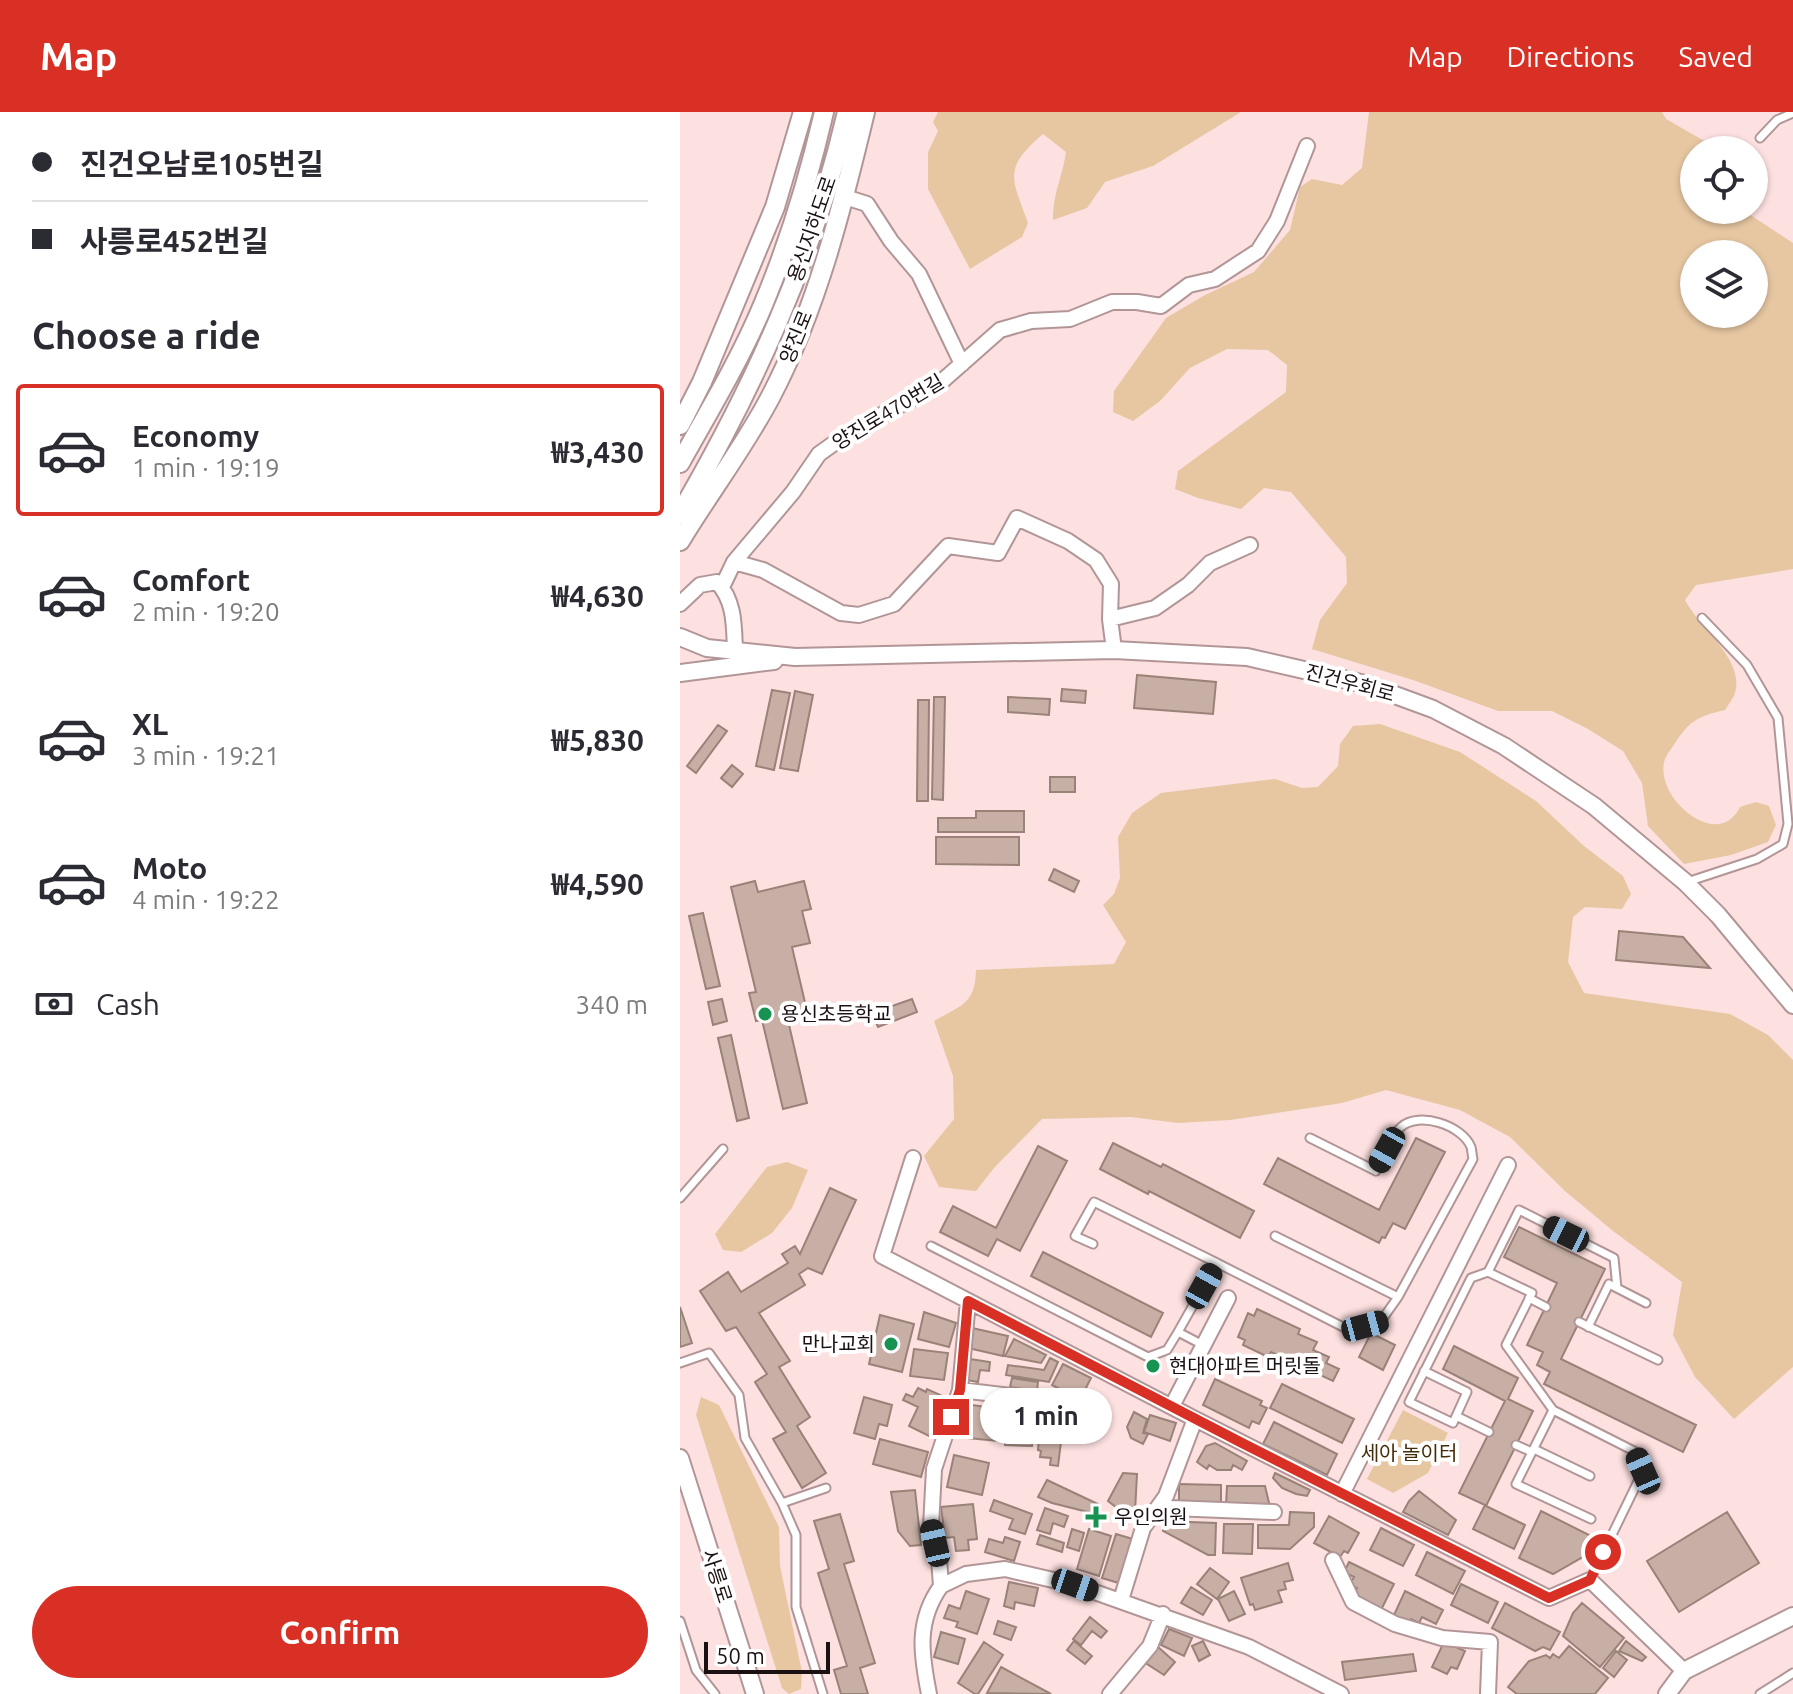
<!DOCTYPE html>
<meta charset="utf-8">
<style>
:root{--surface:#fff;--page:#f7f7f7;--text:#2b2b33;--muted:#7c7c81;--line:#e1e1e2;--accent:#d93025}
body{margin:0;font-family:Ubuntu,"Noto Sans KR",sans-serif;background:var(--page);color:var(--text);height:100vh;display:flex;flex-direction:column;font-size:30px;white-space:nowrap}
*{box-sizing:border-box;margin:0}
p{font-size:26px;color:var(--muted)}
.icon{flex:none;width:44px;height:44px;fill:none;stroke:currentColor;stroke-width:2;stroke-linecap:round;stroke-linejoin:round}
.map{position:relative;flex:1;overflow:hidden}
.drawer{display:flex;flex-direction:column;background:var(--surface);width:680px}
.drawer>*{flex:none}
.banner{display:grid;align-content:center;height:176px;padding:0 32px;background:var(--surface)}
.buttons{position:absolute;left:1000px;top:24px;display:grid;gap:16px}
.buttons a{display:grid;place-items:center;width:88px;height:88px;border-radius:50%;background:var(--surface);box-shadow:0 2px 6px #0004;font-size:40px}
.scale{position:absolute;left:24px;bottom:20px;width:126px;box-sizing:border-box;padding-left:8px;border:4px solid #1b1112;border-top:0;font-size:22px;line-height:28px;white-space:nowrap;color:#1b1112;-webkit-text-stroke:6px #fff;paint-order:stroke}
.end{position:absolute;width:36px;height:36px;margin:-18px;border:10px solid #d93025;background:#fff;box-shadow:0 0 0 4px #fff}
.from{border-radius:50%}
.bubble{position:absolute;height:56px;border-radius:28px;background:var(--surface);box-shadow:0 2px 6px #0004;font-size:26px;font-weight:700;line-height:56px;text-align:center}
.car{position:absolute;width:24px;height:48px;margin:-24px -12px;border-radius:10px;box-shadow:0 0 6px 2px #0007;background:linear-gradient(#222 24%,#8ab4d8 0 40%,#222 0 76%,#8ab4d8 0 86%,#222 0)}
.banner b{display:flex;align-items:center;gap:28px;height:76px;font-size:30px}
.banner b+b{border-top:2px solid var(--line)}
.banner i{width:20px;height:20px;background:var(--text)}
ul{padding:0;list-style:none}
li{display:flex;align-items:center;gap:24px;height:132px;margin:0 16px 12px;padding:0 16px;border:4px solid transparent;border-radius:8px}
li div{flex:1}
li b{display:block;font-size:30px}
li em{font-style:normal;font-weight:700}
li.active{border-color:var(--accent)}
li>.icon{width:72px;height:72px;stroke-width:1.5}
h2{padding:0 32px;font-size:36px;line-height:96px}
.pay{display:flex;align-items:center;gap:20px;height:88px;padding:0 32px;font-size:30px}
.pay p{margin-inline-start:auto}
.cta{display:flex;gap:16px;margin-top:auto;padding:16px 32px}
.cta a{flex:1;height:92px;border-radius:48px;background:var(--accent);color:#fff;font-size:32px;font-weight:700;line-height:92px;text-align:center}
header{display:flex;align-items:center;gap:48px;box-sizing:border-box;height:112px;padding:0 40px;background:var(--accent);color:#fff}
header strong{font-size:38px}
nav{display:flex;gap:44px;margin-inline-start:auto;font-size:28px}
main{display:flex;flex:1;min-height:0}
.map>svg:first-child{display:block}
.green{fill:#e7c7a2;fill-rule:evenodd}
.building{fill:#c8afa5;stroke:#998278;stroke-width:2}
.lines{fill:none;stroke-linecap:round;stroke-linejoin:round}
.service-casing{stroke:#b29697;stroke-width:11}
.minor-casing{stroke:#b29697;stroke-width:18}
.tertiary-casing{stroke:#b29697;stroke-width:20}
.secondary-casing{stroke:#b29697;stroke-width:22}
.service{stroke:#fff;stroke-width:7}
.minor{stroke:#fff;stroke-width:14}
.tertiary{stroke:#fff;stroke-width:16}
.secondary{stroke:#fff;stroke-width:18}
.route{stroke:#d93025;stroke-width:10}
.poi-dot{fill:#169351;stroke:#fff;stroke-width:3}
.labels{text-anchor:middle;stroke-width:8;stroke-linejoin:round;paint-order:stroke}
.street-label{font-size:20px;fill:#1b1112;stroke:#fff}
.poi-label{font-size:20px;fill:#1b1112;stroke:#fff;text-anchor:start}
.park-label{font-size:20px;fill:#452c0a;stroke:#fff}
</style>
<header>
<strong>Map</strong>
<nav><a>Map</a><a>Directions</a><a>Saved</a></nav>
</header>
<main>
<section class="drawer">
<div class="banner">
<b><i class="from"></i>진건오남로105번길</b>
<b><i></i>사릉로452번길</b>
</div>
<h2>Choose a ride</h2>
<ul>
<li class="active"><svg class="icon" aria-label="car" viewBox="0 0 24 24"><path d="M5 17H2v-5l4-1 3-4h7l3 4 3 1v5h-3M9 17h6M6 11h13"/><circle cx="7" cy="17" r="2"/><circle cx="17" cy="17" r="2"/></svg><div><b>Economy</b><p>1 min · 19:19</p></div><em>₩3,430</em></li>
<li><svg class="icon" aria-label="car" viewBox="0 0 24 24"><path d="M5 17H2v-5l4-1 3-4h7l3 4 3 1v5h-3M9 17h6M6 11h13"/><circle cx="7" cy="17" r="2"/><circle cx="17" cy="17" r="2"/></svg><div><b>Comfort</b><p>2 min · 19:20</p></div><em>₩4,630</em></li>
<li><svg class="icon" aria-label="car" viewBox="0 0 24 24"><path d="M5 17H2v-5l4-1 3-4h7l3 4 3 1v5h-3M9 17h6M6 11h13"/><circle cx="7" cy="17" r="2"/><circle cx="17" cy="17" r="2"/></svg><div><b>XL</b><p>3 min · 19:21</p></div><em>₩5,830</em></li>
<li><svg class="icon" aria-label="car" viewBox="0 0 24 24"><path d="M5 17H2v-5l4-1 3-4h7l3 4 3 1v5h-3M9 17h6M6 11h13"/><circle cx="7" cy="17" r="2"/><circle cx="17" cy="17" r="2"/></svg><div><b>Moto</b><p>4 min · 19:22</p></div><em>₩4,590</em></li>
</ul>
<div class="pay"><svg class="icon" aria-label="cash" viewBox="0 0 24 24"><path d="M3 7h18v10H3z"/><circle cx="12" cy="12" r="2"/></svg>Cash<p>340 m</p></div>
<div class="cta"><a>Confirm</a></div>
</section>
<div class="map">
<svg width="1113" height="1582" viewBox="0 0 1113 1582">
<rect width="100%" height="100%" fill="#fde0e0"/>
<path class="green" d="M258,0h303l-88,54 -48,16 -18,26 -34,12c0,-28 9,-41 13,-68l-23,-18c-41,35 -31,44 -15,89l-6,14 -52,32 -42,-80v-37l10,-21 -5,-9z
M689,0h293l4,7 40,23 2,8h-14v60h49l50,33v326l-97,16 -11,15c14,28 60,59 50,93 -2,6 -7,12 -10,17 -26,6 -35,10 -50,33 -3,5 -8,11 -10,16 -13,37 53,94 75,48l16,-5 13,4 7,19 -8,17 -37,13 -47,9 -36,-38 -6,-43 -19,-32 -35,-22 -36,-18h-54l-82,-30 -104,-32 8,-29 27,-37 -1,-26 -55,-65 -27,-4 -23,21 -43,-11 -23,-9 3,-18 108,-79 1,-27 -19,-15 -41,-1 -37,19 -30,33 -27,20 -20,-9 1,-21 52,-73 39,-23 49,-23 36,-42 10,-43 12,-8 30,6 20,-17zM1014,142h60v60h-60z
M700,612l80,28 76,49 48,45 39,30 8,18 -9,15 -37,-2 -12,10 -5,45 16,31 146,21 38,21 25,25v307l-59,52 -39,-42 -22,-42 9,-53 -69,-51 -48,-40 -55,-54 -50,-27 -74,-20 -44,13 -112,17 -52,3 -47,-6 -89,2 -48,49 -18,23 -37,-4 -15,-31 30,-37 -1,-43 -19,-55c27,-16 41,-16 42,-51l138,-6 12,-22 -23,-37 11,-11 6,-16 -2,-41 14,-24 29,-20 114,-14 27,9 16,-1 20,-21 2,-22 13,-18z
M107,1050l21,8 -16,38 -20,25 -31,19 -18,-2 -8,-16 52,-67z
M21,1285l18,8 60,122 1,39 22,106 -1,17 -12,5 -7,-6 -86,-273z
M723,1298l45,23 -20,40 -35,20 -26,-14z"/>
<path class="building" d="M457,563l79,7 -3,32 -79,-6z
M382,577l24,2 -1,12 -24,-2z
M92,578l18,3 -16,77 -18,-4z
M115,579l18,4 -15,76 -18,-3z
M254,585h11l-2,103 -11,-1z
M328,585l42,2 -1,16 -41,-3z
M238,588h11l-1,101h-11z
M38,613l9,6 -31,42 -9,-7z
M52,653l11,9 -11,13 -11,-9z
M370,665h25v15h-25z
M296,699h48v21h-86v-14h38z
M256,725h83v28l-83,-1z
M374,757l25,12 -5,11 -25,-12z
M75,769l3,11 46,-11 7,28 -9,2 8,32 -18,4 15,64 -20,5 20,87 -24,6 -21,-89 -6,1 -7,-28 7,-1 -25,-105z
M23,801l17,73 -14,3 -17,-73z
M939,819l64,6 27,31 -94,-8z
M42,887l5,22 -14,4 -5,-23z
M232,887l5,13 -39,15 -6,-14z
M51,923l18,83 -12,3 -19,-83z
M736,1026l29,14 -40,77 -12,-6 -8,15 -3,-1 -3,6 -115,-59 14,-26 101,52z
M433,1031l48,24 2,-3 91,47 -14,27 -91,-47 -1,3 -48,-25z
M358,1034l29,15 -47,90 -23,-12 -9,17 -48,-24 13,-26 43,22z
M150,1076l26,12 -34,74 -14,-6 -9,6 6,11 -46,28 31,48 -11,6 31,50 -13,9 29,47 -24,15 -29,-49 13,-7 -31,-50 12,-8 -31,-47 -10,4 -26,-40 28,-19 13,20 47,-29 -6,-9 13,-8 5,8z
M839,1115l86,42 -44,90 135,66 -13,27 -139,-68 6,-12 -13,-7 6,-13 -16,-7 30,-62 -53,-26z
M363,1140l120,61 -12,24 -120,-61z
M0,1195l12,36 -12,4z
M577,1197l43,20 -2,5 19,8 -4,8 16,7 -3,6 13,6 -6,12 -62,-29 -3,5 -25,-12 2,-5 -7,-3 10,-24 6,3z
M244,1200l32,11 -7,24 -31,-8z
M200,1203l34,9 -12,48 -33,-8z
M292,1216l36,8 -5,20 -35,-8z
M691,1221l24,12 -12,25 -24,-13z
M334,1227l32,16 -5,8 -36,-7z
M774,1234l64,32 -10,21 25,12 -47,95 39,19 -11,24 -41,-20 12,-24 -26,-12 46,-92 -62,-32z
M234,1237l34,4 -4,27 -34,-4z
M370,1246l8,4 -9,20 -43,-7 2,-10 36,5z
M290,1247l20,3 -1,9 -9,-1 -2,12 -11,-2z
M383,1252l28,14 -11,22 -28,-15z
M332,1266l26,4 -1,9 -27,-4z
M535,1267l47,22 -2,4 7,3 -8,16 -7,-3 -3,7 -46,-23z
M602,1272l72,35 -12,24 -72,-35z
M238,1276l8,4 1,-3 22,10 -18,38 -22,-11 9,-19 -15,-7 3,-6 7,3z
M184,1285l28,8 -5,21 -8,-2 -4,15 -21,-6z
M292,1293l29,4 -3,32 -30,-3z
M326,1297l28,1 -2,36 -27,-1z
M454,1300l13,7 -4,14 5,1 -5,10 -12,-6 -4,-11z
M470,1303l26,8 -6,18 -26,-9z
M364,1305l20,1 -6,48 -8,-1 1,-7 -11,-1 1,-6 -3,-1 2,-25 3,1z
M594,1310l63,32 -10,21 -64,-31z
M200,1327l48,13 -7,25 -48,-13z
M535,1331l32,18 -5,9 -9,-5 -2,5h-14l-8,-5 -2,4 -10,-7 9,-16z
M274,1343l35,8 -7,32 -35,-8z
M443,1361l14,1 -2,38 -14,-1 -13,-10z
M595,1361l35,17 -3,6 -11,-2 -14,-6 -9,-10z
M367,1368l53,25 -4,9 -44,-11 -14,-6z
M499,1372l42,1v21l-42,-1z
M547,1374h38l5,21 -44,-1z
M235,1378l6,55 -11,1 -12,-15 -7,-39z
M739,1379l37,29 -8,15 -45,-23 6,-11z
M314,1388l38,14 -7,20 -16,-5 4,-10 -23,-8z
M293,1392l4,35 -9,1 1,10 -13,1 -2,-14 -9,1 -4,-31z
M365,1396l23,8 -4,11 -11,-4 -3,11 -13,-4z
M861,1399l54,27 -7,16 -35,20 -34,-16z
M610,1400l24,1v14l-24,22 -32,-1v-23h31z
M1047,1400l32,51 -80,49 -32,-51z
M160,1402l14,47 -10,3 31,99 -15,5 8,26h-27l-7,-24 13,-4 -29,-93 11,-4 -15,-48z
M649,1404l30,17 -11,20 -4,-2 -4,6 -26,-14z
M483,1409l53,2 -1,32h-7l-45,-24z
M544,1412h29l-1,30 -29,-1z
M701,1416l33,17 -11,21 -33,-16z
M392,1417l12,4 -5,18 -12,-4z
M409,1417l22,7 -12,40 -22,-7z
M436,1422l20,6 -14,44 -20,-6z
M360,1423l24,8 -2,9 -25,-8z
M325,1425l15,5 -6,19 -29,-9 4,-13 14,4z
M747,1440l38,19 -12,23 -37,-19z
M669,1450l45,22 -14,28 -27,-17 4,-7 -7,-4 4,-7 -10,-5z
M608,1451l5,17 -9,2 2,7 -8,2 4,11 -27,8 -2,-6 -3,1 -9,-27z
M530,1456l19,14 -12,17 -20,-15z
M329,1470l29,6 -4,18 -19,-4 -1,7 -10,-3z
M781,1472l37,18 -10,21 -37,-18z
M511,1475l21,13 -9,15 -22,-12z
M286,1479l23,8 -12,35 -21,-7 2,-5 -14,-4 5,-13 11,4z
M554,1479l11,23 -16,7 -11,-22z
M725,1479l38,19 -7,14 -14,-7 -3,6 -8,-4 -2,4 -15,-8z
M825,1491l55,29 -10,18 -7,-3 -8,4 -43,-23z
M902,1491l42,35 -24,29 -37,-31 10,-23z
M410,1505l17,14 -6,7 -9,-7 -11,14 -8,-6z
M318,1509l18,6 -5,13 -17,-6z
M489,1517l23,9 -8,18 -23,-11z
M261,1520l24,7 -7,25 -24,-7z
M394,1529l18,15 -7,8 -18,-14z
M523,1529l7,14 -11,6 -7,-15z
M946,1529l20,16 -4,4 -23,-10z
M304,1530l19,13 -25,39h-3l-17,-11z
M764,1530l21,9 -8,18 -6,-2 -4,7 -15,-7z
M889,1534l39,32 -13,16h-78l-9,-7 21,-26 17,-6 4,3 3,-4 6,4z
M478,1535l17,15 -11,13 -20,-13z
M936,1539l11,9 -13,17 -11,-9z
M733,1542l3,17 -71,9 -3,-18z
M321,1555l50,27 -64,-1z"/>
<g class="lines">
<defs>
<path id="service" d="M1080,26l17,-18 16,-7
M1007,770l70,-23 26,-15 5,-20 -10,-106 -31,-53 -45,-47
M0,1086l43,-49
M595,1124l123,61 75,-138c-1,-4 -1,-8 -2,-12 -9,-22 -52,-36 -70,-20 -11,10 -18,30 -25,44l-66,-33
M413,1132l-18,-8 19,-34 123,61
M251,1134l217,111 19,-7 11,-18
M849,1186l17,9
M899,1210l79,38
M908,1215l21,-43 37,19
M523,1233l-25,-13 39,-69 132,67 32,-9 17,-24
M0,1251l29,-10 30,42 6,43 37,65 44,-15
M744,1259l43,21 -14,31 -44,-21 62,-124 17,-6
M873,1298l-37,74 75,35
M776,1304l33,16
M836,1333l16,7
M854,1337l56,27
M102,1391l14,32v72l27,87
M910,1468l53,-109 -9,-20 -81,-41 -47,-65 26,-52 -44,-21 31,-62 95,48 3,30
M0,1509l16,49 19,24
M1080,1582l33,-21"/>
<path id="minor" d="M165,85l22,7 24,37 28,33 43,90
M54,450l29,8 78,43 18,2 35,-11 54,-58 50,7 19,-35 51,23 28,19 15,24 -1,35 4,31
M42,475l12,-25 59,-70 26,-38 28,-20 93,-51 60,-53 31,-9 39,-2 42,-17h25l24,4 28,-21 26,-6 43,-28 19,-30 30,-75
M0,492l20,-19 17,-3c18,19 17,44 18,69
M430,507l45,-11 33,-23 22,-22 40,-18
M233,1046l-31,98 313,163 354,179 41,-18 94,91
M280,1278l77,9 54,21
M492,1294l56,-108
M662,1382l166,-329
M479,1394l12,2 103,4
M653,1448l20,42 42,22 47,14 48,4 -2,52
M261,1474l25,-12 39,-5 70,16 174,62 92,47
M441,1488l22,-72 23,-32 29,-77
M249,1582c-8,-40 -13,-73 12,-108l-2,-27 -8,-32 3,-58 26,-79 8,-89
M430,1582l40,-48 13,-32"/>
<path id="tertiary" d="M0,525l27,11 88,9 319,-7 133,7 118,27 68,25 71,37 90,60 91,76 33,33 75,90
M0,561l94,-12
M0,1346l75,236
M987,1582l17,-23 109,-55"/>
<path id="secondary" d="M0,313l22,-43 73,-175 28,-95
M0,351c29,-52 60,-103 83,-158 26,-62 46,-128 61,-193
M0,402c74,-127 134,-259 167,-402
M0,429c29,-48 65,-95 91,-145 46,-88 71,-188 94,-284"/>
</defs>
<use href="#service" class="service-casing"/>
<use href="#minor" class="minor-casing"/>
<use href="#tertiary" class="tertiary-casing"/>
<use href="#secondary" class="secondary-casing"/>
<use href="#service" class="service"/>
<use href="#minor" class="minor"/>
<use href="#tertiary" class="tertiary"/>
<use href="#secondary" class="secondary"/>
</g>
<g class="lines">
<path class="route" d="M271,1305l9,-27 8,-89 276,143 305,154 41,-18 13,-28"/>
</g>
<g class="poi-dot">
<circle cx="85" cy="902" r="8"/>
<circle cx="211" cy="1232" r="8"/>
<circle cx="473" cy="1254" r="8"/>
<path d="M412 1393h8v8h8v8h-8v8h-8v-8h-8v-8h8z"/>
</g>
<g class="labels">
<g class="street-label">
<text transform="translate(132 117) rotate(-71)" y="7">용신지하도로</text>
<text transform="translate(116 225) rotate(-68)" y="7">양진로</text>
<text transform="translate(208 300) rotate(-31)" y="7">양진로470번길</text>
<text transform="translate(670 571) rotate(15)" y="7">진건우회로</text>
<text transform="translate(37 1464) rotate(72)" y="7">사릉로</text>
</g>
<g class="poi-label">
<text x="101" y="909">용신초등학교</text>
<text x="195" y="1239" text-anchor="end">만나교회</text>
<text x="489" y="1261">현대아파트 머릿돌</text>
<text x="434" y="1412">우인의원</text>
</g>
<g class="park-label">
<text x="729" y="1348">세아 놀이터</text>
</g>
</g>
</svg>
<div class="buttons">
<a><svg class="icon" aria-label="locate" viewBox="0 0 24 24"><circle cx="12" cy="12" r="6"/><path d="M12 2v4M12 18v4M2 12h4M18 12h4"/></svg></a>
<a><svg class="icon" aria-label="layers" viewBox="0 0 24 24"><path d="M12 4l9 5-9 5-9-5zM3 14l9 5 9-5"/></svg></a>
</div>
<div class="scale">50 m</div>
<i class="end from" style="left:923px;top:1440px"></i>
<i class="end" style="left:271px;top:1305px"></i>
<div class="bubble" style="left:300px;top:1276px;width:132px">1 min</div>
<i class="car" style="left:707px;top:1038px;rotate:209deg"></i>
<i class="car" style="left:886px;top:1122px;rotate:296deg"></i>
<i class="car" style="left:524px;top:1174px;rotate:29deg"></i>
<i class="car" style="left:685px;top:1214px;rotate:75deg"></i>
<i class="car" style="left:963px;top:1359px;rotate:336deg"></i>
<i class="car" style="left:255px;top:1431px;rotate:347deg"></i>
<i class="car" style="left:395px;top:1473px;rotate:109deg"></i>
</div>
</main>
